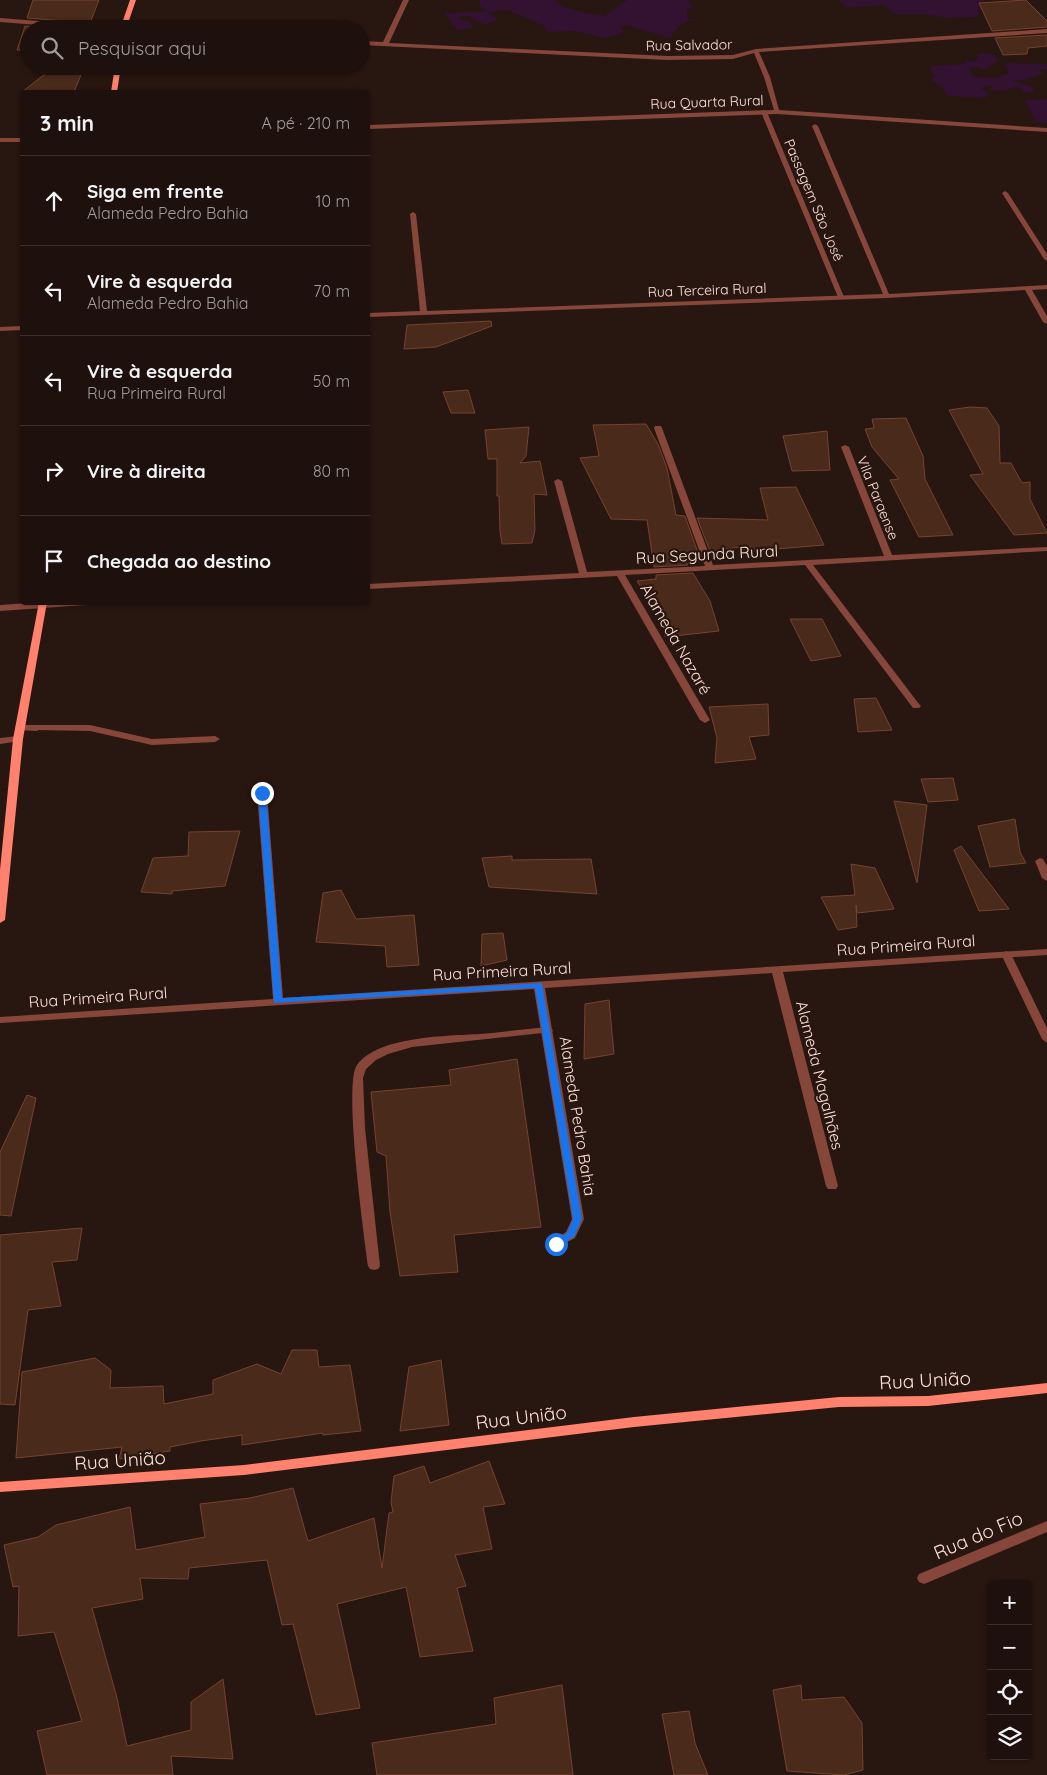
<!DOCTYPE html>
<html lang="pt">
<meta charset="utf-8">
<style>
body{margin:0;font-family:Quicksand,sans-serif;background:#2b1e1a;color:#f1f3f6}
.controls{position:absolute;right:15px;bottom:15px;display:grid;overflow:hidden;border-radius:5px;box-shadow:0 1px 4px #0004}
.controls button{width:45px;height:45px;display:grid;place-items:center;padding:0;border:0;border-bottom:1px solid #3c302d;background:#1e100c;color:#f1f3f6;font:25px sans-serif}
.stop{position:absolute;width:15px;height:15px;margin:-11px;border:4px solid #1a73e8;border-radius:50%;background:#fff}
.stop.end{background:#1a73e8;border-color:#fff;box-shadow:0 1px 5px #0008}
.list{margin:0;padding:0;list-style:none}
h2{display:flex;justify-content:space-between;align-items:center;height:65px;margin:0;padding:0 20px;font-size:21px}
h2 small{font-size:16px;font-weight:400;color:#a19d9d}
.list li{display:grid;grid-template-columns:32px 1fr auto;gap:15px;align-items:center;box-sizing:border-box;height:90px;padding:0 20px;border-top:1px solid #3c302d}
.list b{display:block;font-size:19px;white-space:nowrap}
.list p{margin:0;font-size:16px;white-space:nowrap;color:#a19d9d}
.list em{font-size:16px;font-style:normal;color:#a19d9d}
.icon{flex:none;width:28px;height:28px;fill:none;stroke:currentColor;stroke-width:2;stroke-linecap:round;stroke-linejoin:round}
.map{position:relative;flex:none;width:1047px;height:1775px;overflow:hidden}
.search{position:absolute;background:#1e100c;box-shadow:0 1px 4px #0004;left:20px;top:20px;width:350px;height:55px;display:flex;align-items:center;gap:12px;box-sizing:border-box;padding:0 18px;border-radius:28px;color:#a19d9d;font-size:19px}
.panel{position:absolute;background:#1e100c;box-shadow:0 1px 4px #0004;left:20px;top:90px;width:350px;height:515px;border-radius:5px}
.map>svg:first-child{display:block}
.green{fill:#321230}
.building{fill:#492a1b;stroke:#76432d}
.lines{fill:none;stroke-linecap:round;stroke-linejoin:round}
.lane{fill:#87463a;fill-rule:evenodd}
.street{fill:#87463a;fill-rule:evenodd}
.secondary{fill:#ff816e;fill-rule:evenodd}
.route{fill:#1a73e8}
.labels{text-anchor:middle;stroke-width:4.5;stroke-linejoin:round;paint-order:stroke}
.far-street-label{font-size:14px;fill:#ffe0d7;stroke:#281610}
.street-label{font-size:16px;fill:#ffe0d7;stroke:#281610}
.near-street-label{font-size:19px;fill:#ffe0d7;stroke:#281610}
</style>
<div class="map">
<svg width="1047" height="1775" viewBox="0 0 1047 1775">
<rect width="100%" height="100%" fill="#281610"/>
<path class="green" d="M479,0H558L555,1C567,11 589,12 604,16L627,0H689L692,8L687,10V18L701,20L688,21L679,26L670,38L627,25L620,26L623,33L604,38L576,31L547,32L543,25C524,19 509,4 488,13L499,18L485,25L469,16L459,17L460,20L470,22L473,28L459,30L451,25L452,23L444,13L486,11L480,6Z
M839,0H985L978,11L979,17L946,18L925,14H896L883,5L846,8Z
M985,53L995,55L997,61L985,70L976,67L970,68L972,76L995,78L1009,73L1005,66L1008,63L1047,64V69H1037L1044,73L1024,80H1012L1031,86L1035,92L1024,93L1021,89L1014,87C1005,91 1000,93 990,90L993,85L981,88L988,93L987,97L982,98L948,96L941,86L930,80L935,77L931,71V66L965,64L966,60L978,61V54Z
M1047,99V123L1036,122L1025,100Z"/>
<path class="building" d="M33,0H99L90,23L27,18Z
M1026,0L1047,21V27L992,31L979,3Z
M25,26L63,29H29V50H17Z
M1047,35V46L1028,48L1027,54L1003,55L995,38Z
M55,66H73L72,69L83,70L74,92H22Z
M491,321L492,326L436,347L404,349L407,325Z
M468,390L475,413H451L443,392Z
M970,407L987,408L999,426L1000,463H1011L1022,483L1030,482V499L1047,533L1014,535L970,475L983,474L949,410Z
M906,418L923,456L925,479L953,535L919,537L890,480L899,479L872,447L865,429L874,428L872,419Z
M646,424L658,444L667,468L676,515L685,516L698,553L682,555L688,565L654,567L647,520L611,519L580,458L599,456L593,425Z
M529,427L526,456L520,463L540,461L547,495L534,494L535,530L532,543L502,544L500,531L499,496H497V459H488L485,430Z
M827,431L830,470L792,471L783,436Z
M796,487L824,545L776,549L775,547L751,549L750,546L710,551L697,518L768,520L760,488Z
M693,573L710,601L719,631L665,637L659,604L652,605L637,581L656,579V575Z
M790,619H822L841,656L811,661Z
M876,698L892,730L858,732L854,699Z
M768,704L769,735L749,737L756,759L715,763L717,738L709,707Z
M953,778L958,800L928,802L921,779Z
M894,801L927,805L917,883Z
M1015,819L1020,852L1026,863L990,867L978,826Z
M240,831L225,886L172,891V894L141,892L153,858L188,856L189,832Z
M961,846L1009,909L979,911L954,850Z
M512,856V860L591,859L597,894L489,887L482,858Z
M851,864L875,868L894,909L857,913L856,905L857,927L838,930L821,897L855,895Z
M341,890L356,919L414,915L419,965L387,967L385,946L316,942L323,893Z
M503,933L507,960L481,966L482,934Z
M609,1000L614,1054L584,1059L585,1004Z
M517,1059L541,1227L454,1235L458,1272L400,1276L390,1212L386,1156L377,1152L371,1092L451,1085L449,1070Z
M27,1095L36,1098L11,1216L0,1215V1152Z
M82,1228L77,1260L52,1262L61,1306L28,1310L15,1405L0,1404V1235Z
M292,1350H317L319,1367L350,1365L361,1431L323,1435V1433L242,1445V1435L201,1441L170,1447V1451L119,1459L122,1447L16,1458L22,1372L95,1358L111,1370L110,1388L163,1386L164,1404L213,1394V1380L257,1364L281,1374Z
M441,1360L449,1425L400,1431L409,1367Z
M489,1461L505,1504L483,1507L492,1549L455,1555L466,1586L457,1588L473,1651L420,1657L406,1587L337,1604L360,1708L316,1715L293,1624L282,1625L267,1560L189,1568L188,1579L140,1578L143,1599L92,1608L117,1698L127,1746L191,1730V1702L223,1679L233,1759L171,1756L173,1775H47L37,1731L82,1721L54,1632L18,1636L19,1586L13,1587L4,1545L38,1537L56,1525L130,1507L136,1550L205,1537L200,1504L250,1498L293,1488L308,1541L374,1518L382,1568L389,1513L393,1512L391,1502L394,1476L424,1466L430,1483Z
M562,1685L573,1775H377L372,1743L496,1724L494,1698Z
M801,1685L802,1700L844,1697L862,1723L863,1770L844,1775L787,1771L773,1690Z
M689,1711L695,1743L708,1775H674L662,1714Z"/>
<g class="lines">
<path class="lane" d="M764,110L767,112L844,297L843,298L838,297L761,112Z
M37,725H90L152,739L215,736L220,739L215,742L152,745L90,731L34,730L32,728L34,726Z
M1006,951L1011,954L1047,1028V1043L1042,1039L1001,954Z
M548,1027L553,1030L552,1032L412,1047L388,1054L376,1060L366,1069L363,1078L365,1128L380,1266L378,1269L374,1270L370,1269L368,1266C364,1235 343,1084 357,1065C378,1036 447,1036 480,1034C502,1032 525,1029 548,1027Z"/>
<path class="street" d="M403,0H409L389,43L668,56L733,55L756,49L1047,29V33L759,52L770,77L779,110L1047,128V132L777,114L368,129V125L774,110L764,77L754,53L733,59L668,60L361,45V41L383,42Z
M0,18L114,27L117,29H90L0,22Z
M815,124L818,126L889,294L1047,285V289L1032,290L1047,316V324L1043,322L1025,290L887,298L368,317V313L420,311L410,214L413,212L416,214L427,311L883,294L812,126Z
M0,138H22V142H0Z
M1005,191L1008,193L1047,254V261L1044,259L1002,193Z
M22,326V330L0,331V327Z
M655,426H661L662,428L713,565L884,556L841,447L845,445L849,447L892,555L1047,547V551L813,565L919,704L921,706L919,708H913L805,565L625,575L710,720L705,723L700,720L617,576L368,589V584L579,573L554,481L558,479L562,481L587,572L705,566L654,428Z
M42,602H90L86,605L0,611V605Z
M20,725H37L42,728L37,731L17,730L15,728L17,726Z
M18,736L23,739L21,741L0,744V738Z
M262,790L267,793L283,998L1047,949V955L783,972L838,1186L836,1189H828L826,1186L772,973L545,988L584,1219L575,1238L556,1248L552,1247L550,1244L552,1241L566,1232L572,1219L534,989L0,1023V1017L273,999L257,793Z
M1040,858L1043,859L1047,866V881L1042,878L1035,861Z
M1047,1521V1532L929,1582L924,1584L919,1582L917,1578L919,1574Z"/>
<path class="secondary" d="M130,0H136L126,29H120Z
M115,66H121L117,92H111Z
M39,602H47L23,739L5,920L0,923V870L13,739Z
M1047,1383V1393L928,1406L839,1407L634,1427L244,1475L0,1492V1482L244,1465L634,1417L839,1397L928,1396Z"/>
</g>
<path class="route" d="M262,791L266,793L282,998L542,983L582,1219L574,1237L556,1247L551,1244L567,1233L573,1219L535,988L274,1003L258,793Z"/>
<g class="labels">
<g class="far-street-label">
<text transform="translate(689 45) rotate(-1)" y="5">Rua Salvador</text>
<text transform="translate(707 102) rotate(-2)" y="5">Rua Quarta Rural</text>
<text transform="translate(814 200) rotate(67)" y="5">Passagem São José</text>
<text transform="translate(707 290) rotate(-2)" y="5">Rua Terceira Rural</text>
<text transform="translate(878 498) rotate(68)" y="5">Vila Paraense</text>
</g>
<g class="street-label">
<text transform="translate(707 554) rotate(-3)" y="6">Rua Segunda Rural</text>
<text transform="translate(676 639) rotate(60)" y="6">Alameda Nazaré</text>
<text transform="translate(906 945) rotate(-4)" y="6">Rua Primeira Rural</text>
<text transform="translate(502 971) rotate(-3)" y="6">Rua Primeira Rural</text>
<text transform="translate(98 997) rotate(-4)" y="6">Rua Primeira Rural</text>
<text transform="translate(820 1075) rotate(76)" y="6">Alameda Magalhães</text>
<text transform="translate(578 1116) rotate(81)" y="6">Alameda Pedro Bahia</text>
</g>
<g class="near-street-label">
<text transform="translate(925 1380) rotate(-3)" y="7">Rua União</text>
<text transform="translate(521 1417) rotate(-7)" y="7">Rua União</text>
<text transform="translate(120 1460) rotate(-4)" y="7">Rua União</text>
<text transform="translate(978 1535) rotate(-23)" y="7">Rua do Fio</text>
</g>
</g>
</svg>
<div class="controls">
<button>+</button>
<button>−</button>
<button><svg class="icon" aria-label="locate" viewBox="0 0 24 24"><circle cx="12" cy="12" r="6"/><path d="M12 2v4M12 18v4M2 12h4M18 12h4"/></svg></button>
<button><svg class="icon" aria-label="layers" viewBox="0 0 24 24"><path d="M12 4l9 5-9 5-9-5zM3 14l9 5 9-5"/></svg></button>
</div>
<div class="stop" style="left:556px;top:1244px"></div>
<div class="stop end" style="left:262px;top:793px"></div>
<div class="search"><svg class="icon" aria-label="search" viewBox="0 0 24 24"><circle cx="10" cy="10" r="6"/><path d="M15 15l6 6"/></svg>Pesquisar aqui</div>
<section class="panel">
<h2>3 min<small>A pé · 210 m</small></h2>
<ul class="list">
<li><svg class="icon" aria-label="ahead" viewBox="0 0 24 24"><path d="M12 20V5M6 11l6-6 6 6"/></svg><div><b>Siga em frente</b><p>Alameda Pedro Bahia</p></div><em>10 m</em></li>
<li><svg class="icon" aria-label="left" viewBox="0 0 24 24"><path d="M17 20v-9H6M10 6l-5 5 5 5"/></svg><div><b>Vire à esquerda</b><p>Alameda Pedro Bahia</p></div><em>70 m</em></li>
<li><svg class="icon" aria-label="left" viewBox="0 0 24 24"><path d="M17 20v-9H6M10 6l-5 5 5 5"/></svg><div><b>Vire à esquerda</b><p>Rua Primeira Rural</p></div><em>50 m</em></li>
<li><svg class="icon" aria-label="right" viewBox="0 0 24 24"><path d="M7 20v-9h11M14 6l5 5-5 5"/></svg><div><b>Vire à direita</b></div><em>80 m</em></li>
<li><svg class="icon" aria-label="arrive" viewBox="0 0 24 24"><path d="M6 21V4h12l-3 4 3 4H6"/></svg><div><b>Chegada ao destino</b></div></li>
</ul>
</section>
</div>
